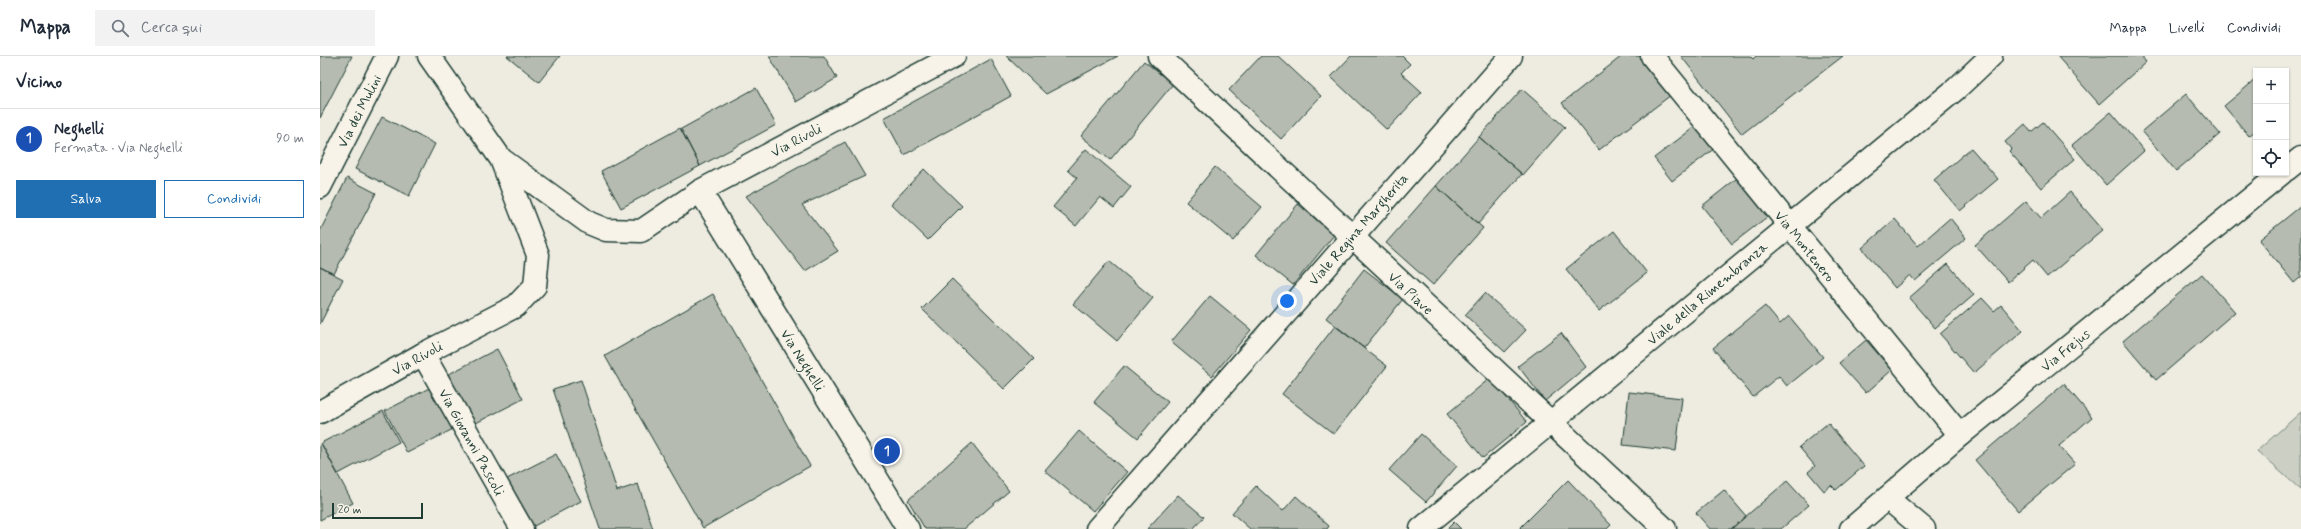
<!DOCTYPE html>
<html lang="it">
<meta charset="utf-8">
<style>
body{margin:0;font-family:Mynerve,sans-serif;background:#f2f2f3;color:#1f2937}
.controls{position:absolute;right:12px;top:12px;display:grid;overflow:hidden;border-radius:0px;box-shadow:0 1px 3px #0004}
.controls button{width:36px;height:36px;display:grid;place-items:center;padding:0;border:0;border-bottom:1px solid #e0e1e3;background:#fff;color:#1f2937;font:20px sans-serif}
.scale{position:absolute;left:12px;bottom:10px;width:91px;box-sizing:border-box;padding-left:4px;border:2px solid #1f3d34;border-top:0;font-size:11px;line-height:14px;white-space:nowrap;color:#1f3d34;-webkit-text-stroke:3px #f7f3e8;paint-order:stroke}
.you{position:absolute;left:967px;top:245px;width:14px;height:14px;margin:-10px;border:3px solid #fff;border-radius:50%;background:#1a73e8;box-shadow:0 0 0 6px #1a73e833}
.badge{display:grid;place-items:center;width:26px;height:26px;border-radius:50%;background:#1f6fb2;color:#fff;font-size:13px;font-weight:700}
.pin{position:absolute;translate:-50% -50%;border:2px solid #fff;box-shadow:0 1px 4px #0006}
.list{margin:0;padding:0;list-style:none}
h2{display:flex;justify-content:space-between;align-items:center;height:52px;margin:0;padding:0 16px;font-size:17px}
h2 small{font-size:13px;font-weight:400;color:#747a83}
.list li{display:grid;grid-template-columns:26px 1fr auto;gap:12px;align-items:center;box-sizing:border-box;height:60px;padding:0 16px;border-top:1px solid #e0e1e3}
.list b{display:block;font-size:15px;white-space:nowrap}
.list p{margin:0;font-size:13px;white-space:nowrap;color:#747a83}
.list em{font-size:13px;font-style:normal;color:#747a83}
.actions{display:flex;gap:8px;padding:12px 16px}
.actions a{flex:1;padding:9px 0;border:1px solid #1f6fb2;border-radius:0px;text-align:center;font-size:14px;color:#1f6fb2}
.actions .main{background:#1f6fb2;color:#fff}
.icon{flex:none;width:22px;height:22px;fill:none;stroke:currentColor;stroke-width:2;stroke-linecap:round;stroke-linejoin:round}
.map{position:relative;flex:none;width:1981px;height:473px;overflow:hidden}
header{display:flex;align-items:center;gap:24px;box-sizing:border-box;height:56px;padding:0 20px;background:#fff;border-bottom:1px solid #e0e1e3}
header strong{font-size:19px}
nav{display:flex;gap:22px;margin-inline-start:auto;font-size:14px}
.search{width:280px;height:36px;background:#f2f2f3;display:flex;align-items:center;gap:10px;box-sizing:border-box;padding:0 14px;border-radius:0px;color:#747a83;font-size:15px}
main{display:flex}
aside{flex:1;background:#fff}
.map>svg:first-child{display:block}
.green{fill:#cccfc4;stroke:#76867c}
.building{fill:#b5bbb0;stroke:#1f3d34}
.lines{fill:none;stroke-linecap:round;stroke-linejoin:round}
.minor-casing{stroke:#1f3d34;stroke-width:25}
.tertiary-casing{stroke:#1f3d34;stroke-width:25}
.minor{stroke:#f7f3e8;stroke-width:22}
.tertiary{stroke:#f7f3e8;stroke-width:22}
.labels{text-anchor:middle;stroke-width:3;stroke-linejoin:round;paint-order:stroke}
.street-label{font-size:14px;fill:#1f3d34;stroke:#f7f3e8}
</style>
<header>
<strong>Mappa</strong>
<div class="search"><svg class="icon" aria-label="search" viewBox="0 0 24 24"><circle cx="10" cy="10" r="6"/><path d="M15 15l6 6"/></svg>Cerca qui</div>
<nav><a>Mappa</a><a>Livelli</a><a>Condividi</a></nav>
</header>
<main>
<aside>
<h2>Vicino<small></small></h2>
<ul class="list">
<li><span class="badge" style="background:#1a4fb4">1</span><div><b>Neghelli</b><p>Fermata · Via Neghelli</p></div><em>90 m</em></li>
</ul>
<div class="actions"><a class="main">Salva</a><a>Condividi</a></div>
</aside>
<div class="map">
<svg width="1981" height="473" viewBox="0 0 1981 473">
<rect width="100%" height="100%" fill="#eeece1"/>
<filter id="ink" filterUnits="userSpaceOnUse"><feTurbulence type="fractalNoise" baseFrequency=".025" numOctaves="2"/><feDisplacementMap in="SourceGraphic" scale="8" xChannelSelector="R" yChannelSelector="G"/><feConvolveMatrix kernelMatrix="1 2 1 2 8 2 1 2 1" color-interpolation-filters="sRGB"/></filter>
<g filter="url(#ink)">
<path class="green" d="M1981,356V434L1937,395Z"/>
<path class="building" d="M0,0H32L0,62Z
M187,0H240L219,26Z
M449,0H504L517,22L476,46Z
M686,0H798L726,38Z
M941,0H958L1001,40L961,83L909,34Z
M1031,0H1082L1090,8L1081,17L1102,36L1067,74L1011,21Z
M1302,0H1321L1351,39L1279,94L1242,47Z
M1361,0H1430L1433,3L1436,0H1523L1422,78Z
M1737,0H1821L1826,6L1779,48Z
M671,3L691,40L584,99L564,62Z
M824,5L853,28L790,104L761,80Z
M1936,23V74L1929,80L1904,50Z
M436,32L456,69L380,110L361,73Z
M1202,33L1245,71L1203,119L1159,81Z
M1866,38L1900,78L1856,115L1822,75Z
M1791,56L1824,95L1786,129L1752,89Z
M62,61L115,88L89,140L35,113Z
M1723,66L1755,103L1721,132L1689,95L1691,93L1685,86L1705,68L1711,76Z
M1377,69L1395,92L1352,125L1334,102Z
M360,72L380,110L301,152L281,115Z
M1159,81L1202,118L1158,168L1116,130Z
M525,86L545,120L482,149L518,195L485,215L426,140Z
M1651,92L1678,123L1640,155L1614,124Z
M766,93L811,131L794,152L780,141L756,170L733,151L757,122L748,114Z
M895,111L942,151L913,185L866,146Z
M604,113L642,150L608,184L571,148Z
M1421,119L1451,158L1412,188L1382,150Z
M27,122L56,137L14,218L0,211V175Z
M1116,130L1163,172L1113,229L1066,187Z
M1750,136L1783,174L1727,221L1713,204L1688,226L1655,189L1706,145L1721,162Z
M978,148L1014,179L973,229L936,199Z
M1981,150V221L1974,227L1939,184Z
M1630,162L1646,182L1595,225L1590,219L1575,232L1542,192L1575,163L1598,190Z
M1294,175L1327,217L1279,255L1246,213Z
M789,205L833,242L797,285L753,248Z
M1628,208L1654,239L1615,272L1589,242Z
M0,211L23,223L0,268Z
M1044,213L1083,243L1044,292L1006,262Z
M1882,218L1915,256L1836,324L1803,285Z
M632,223L714,303L684,333L602,253Z
M1165,237L1206,274L1185,296L1145,259Z
M393,238L490,410L383,472L285,300Z
M890,240L931,274L892,320L851,286Z
M1662,242L1674,255L1681,249L1703,275L1654,317L1620,278Z
M1445,250L1460,268L1469,260L1503,301L1467,330L1459,320L1433,341L1393,292Z
M1015,270L1067,310L1014,378L962,338Z
M1241,277L1266,311L1225,345L1198,310Z
M1546,284L1572,314L1546,337L1519,307Z
M177,293L203,343L150,370L125,320Z
M804,310L848,346L818,382L774,346Z
M1170,322L1207,366L1163,402L1127,358Z
M261,324L297,435L318,428L333,473H280L233,333Z
M1744,328L1772,361L1739,390L1755,408L1698,455L1655,404Z
M113,330L135,372L87,397L65,355Z
M1309,336L1362,342L1356,395L1303,389Z
M63,355L79,386L18,418L1,387Z
M1508,367L1544,410L1516,434L1511,429L1504,435L1488,416L1495,410L1479,391Z
M759,375L807,416L773,455L725,415Z
M1101,378L1137,410L1106,446L1069,414Z
M1,387L33,447L0,464V388Z
M652,387L689,435L644,473H605L588,444Z
M236,398L261,445L212,471L187,423Z
M1248,424L1291,469L1287,473H1199Z
M1467,425L1489,449L1461,473H1411Z
M936,430L963,455L976,440L1009,470L1007,473H930L912,457Z
M1404,434L1426,460L1411,473H1390L1376,457Z
M858,439L884,461L873,473H827Z
M1134,466L1141,473H1127Z"/>
<g class="lines">
<defs>
<path id="minor" d="M839,0L1345,473
M1332,0L1640,379
M380,135L634,0
M103,298L202,473
M1567,442L1604,473
M777,473L1191,0
M1101,473L1636,33L1671,0"/>
<path id="tertiary" d="M181,103L269,167L286,174L321,175L380,135L588,473
M1966,114L1981,102
M0,131L67,0
M0,356L103,298L196,250L215,230L218,199L181,103L109,0
M1531,473L1640,379L1962,117"/>
</defs>
<use href="#minor" class="minor-casing"/>
<use href="#tertiary" class="tertiary-casing"/>
<use href="#minor" class="minor"/>
<use href="#tertiary" class="tertiary"/>
</g>
</g>
<g class="labels">
<g class="street-label">
<text transform="translate(39 55) rotate(-63)" y="5">Via dei Mulini</text>
<text transform="translate(476 84) rotate(-28)" y="5">Via Rivoli</text>
<text transform="translate(1038 173) rotate(-49)" y="5">Viale Regina Margherita</text>
<text transform="translate(1485 190) rotate(51)" y="5">Via Montenero</text>
<text transform="translate(1091 237) rotate(43)" y="5">Via Piave</text>
<text transform="translate(1387 237) rotate(-40)" y="5">Viale della Rimembranza</text>
<text transform="translate(1745 294) rotate(-39)" y="5">Via Frejus</text>
<text transform="translate(97 302) rotate(-29)" y="5">Via Rivoli</text>
<text transform="translate(483 304) rotate(58)" y="5">Via Neghelli</text>
<text transform="translate(152 386) rotate(61)" y="5">Via Giovanni Pascoli</text>
</g>
</g>
</svg>
<div class="controls">
<button>+</button>
<button>−</button>
<button><svg class="icon" aria-label="locate" viewBox="0 0 24 24"><circle cx="12" cy="12" r="6"/><path d="M12 2v4M12 18v4M2 12h4M18 12h4"/></svg></button>
</div>
<div class="scale">20 m</div>
<div class="you"></div>
<div class="pin badge" style="left:567px;top:395px;background:#1a4fb4">1</div>
</div>
</main>
